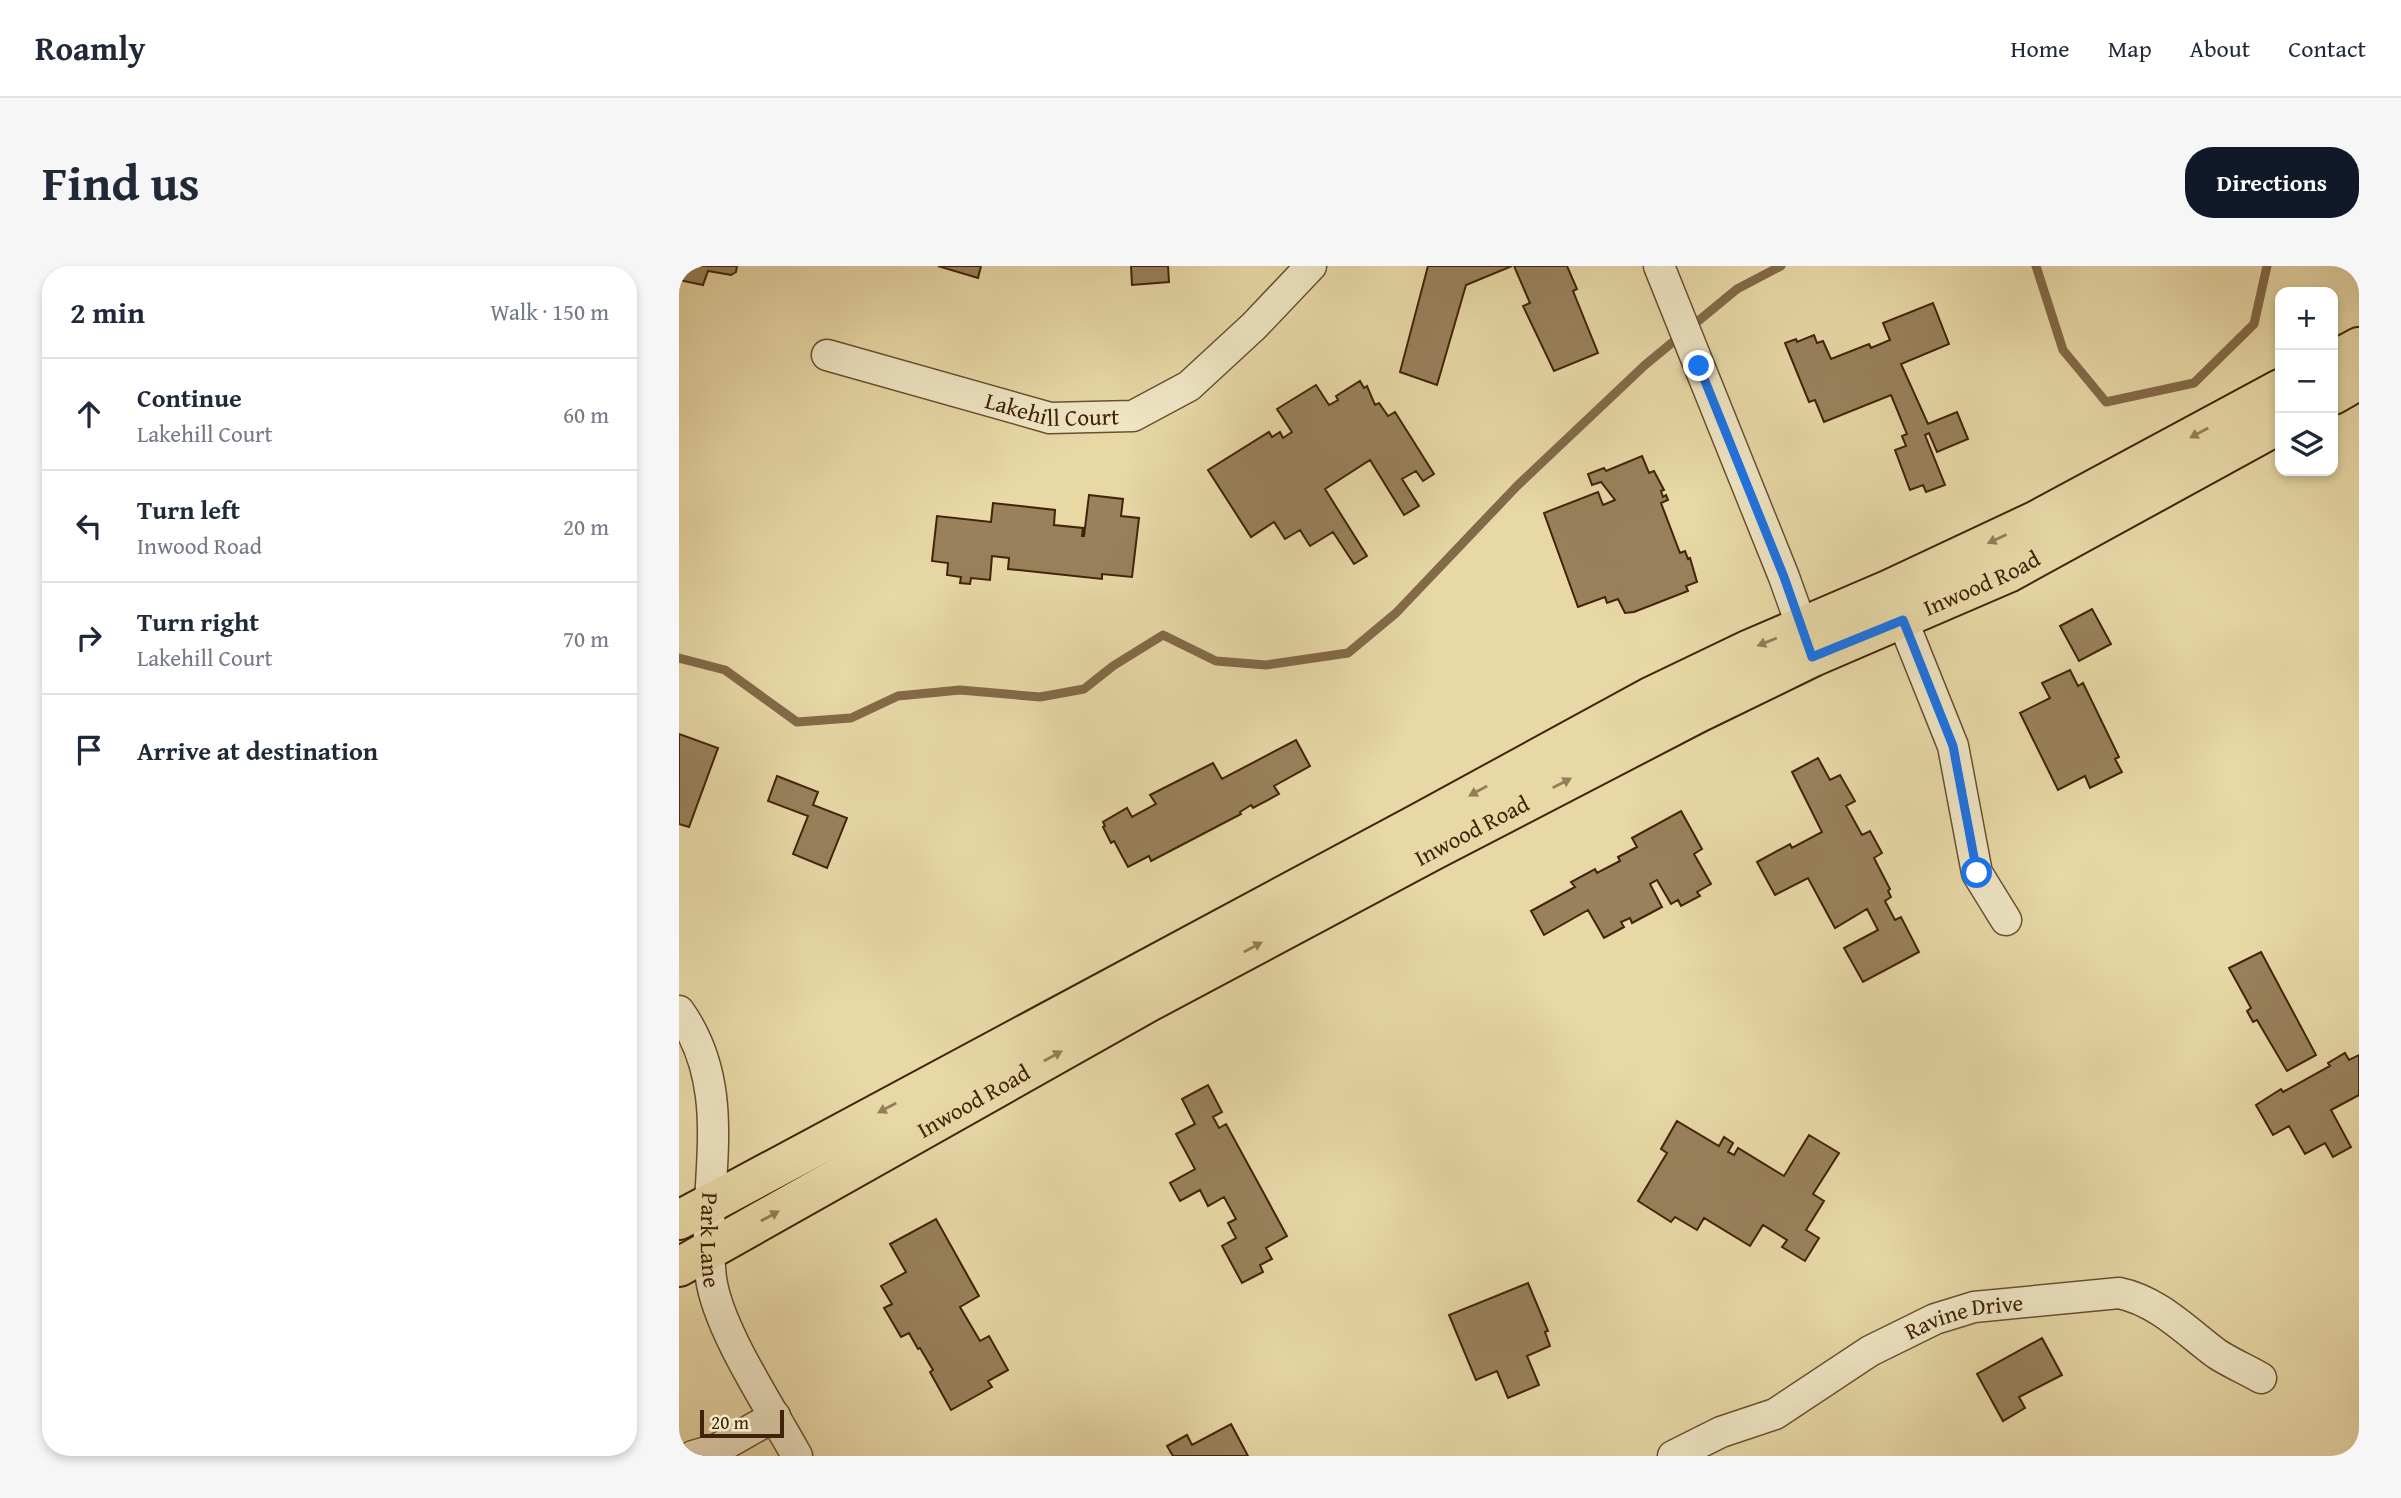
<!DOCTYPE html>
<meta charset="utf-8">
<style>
body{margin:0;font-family:"Gentium Book Plus",serif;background:#f6f6f7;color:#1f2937}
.controls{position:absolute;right:21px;top:21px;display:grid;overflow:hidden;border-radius:14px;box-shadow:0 4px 10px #0003}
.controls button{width:63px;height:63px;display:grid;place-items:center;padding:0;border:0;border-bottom:2px solid #e0e1e3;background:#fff;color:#1f2937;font:35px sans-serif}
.scale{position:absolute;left:21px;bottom:18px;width:84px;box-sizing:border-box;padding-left:7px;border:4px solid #42220a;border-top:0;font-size:19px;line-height:24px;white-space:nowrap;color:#42220a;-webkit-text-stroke:5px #efe6c5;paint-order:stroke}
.stop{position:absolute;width:21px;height:21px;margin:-16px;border:5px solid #1a73e8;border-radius:50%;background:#fff}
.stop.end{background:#1a73e8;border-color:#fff;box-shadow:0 2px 7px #0008}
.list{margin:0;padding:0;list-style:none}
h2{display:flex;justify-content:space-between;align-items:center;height:91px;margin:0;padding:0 28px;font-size:30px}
h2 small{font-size:23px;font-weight:400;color:#747a83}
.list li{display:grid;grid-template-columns:46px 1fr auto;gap:21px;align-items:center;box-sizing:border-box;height:112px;padding:0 28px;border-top:2px solid #e0e1e3}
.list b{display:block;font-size:26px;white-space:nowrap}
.list p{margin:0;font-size:23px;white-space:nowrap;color:#747a83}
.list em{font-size:23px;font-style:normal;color:#747a83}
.icon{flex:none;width:38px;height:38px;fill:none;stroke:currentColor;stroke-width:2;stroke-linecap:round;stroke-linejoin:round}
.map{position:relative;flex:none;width:1680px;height:1190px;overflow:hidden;border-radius:28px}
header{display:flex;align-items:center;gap:42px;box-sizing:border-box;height:98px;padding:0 35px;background:#fff;border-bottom:2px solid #e0e1e3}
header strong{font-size:33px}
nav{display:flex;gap:38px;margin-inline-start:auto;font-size:24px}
.intro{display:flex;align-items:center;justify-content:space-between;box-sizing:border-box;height:168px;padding:0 42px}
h1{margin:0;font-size:49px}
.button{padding:18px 32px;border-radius:28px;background:#111827;color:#fff;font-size:24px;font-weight:700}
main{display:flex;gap:42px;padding:0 42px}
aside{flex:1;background:#fff;border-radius:28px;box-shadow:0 4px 10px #0003}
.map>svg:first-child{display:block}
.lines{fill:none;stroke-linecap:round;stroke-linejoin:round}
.stream{stroke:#836a48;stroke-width:9}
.building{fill:#98815b;stroke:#42220a;stroke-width:2}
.minor-casing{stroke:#6b5031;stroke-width:33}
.major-casing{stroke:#42220a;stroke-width:42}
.minor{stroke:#efe6c5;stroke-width:30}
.major{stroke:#e7d8a6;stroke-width:38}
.oneway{fill:#947d58}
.route{stroke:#1a73e8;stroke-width:9}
.labels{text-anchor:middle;stroke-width:7;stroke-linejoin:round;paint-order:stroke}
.street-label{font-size:23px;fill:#42220a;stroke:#efe6c5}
</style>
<header>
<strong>Roamly</strong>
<nav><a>Home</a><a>Map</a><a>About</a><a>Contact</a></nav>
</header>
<div class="intro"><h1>Find us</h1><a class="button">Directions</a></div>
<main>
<aside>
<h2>2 min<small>Walk · 150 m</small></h2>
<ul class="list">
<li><svg class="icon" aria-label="ahead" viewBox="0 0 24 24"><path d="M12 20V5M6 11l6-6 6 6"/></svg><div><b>Continue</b><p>Lakehill Court</p></div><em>60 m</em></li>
<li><svg class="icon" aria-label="left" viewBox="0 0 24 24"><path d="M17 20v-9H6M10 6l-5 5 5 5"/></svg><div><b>Turn left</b><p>Inwood Road</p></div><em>20 m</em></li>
<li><svg class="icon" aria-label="right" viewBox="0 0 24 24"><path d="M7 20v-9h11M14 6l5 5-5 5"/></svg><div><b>Turn right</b><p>Lakehill Court</p></div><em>70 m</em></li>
<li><svg class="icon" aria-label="arrive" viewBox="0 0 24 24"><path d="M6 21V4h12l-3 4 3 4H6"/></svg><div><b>Arrive at destination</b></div></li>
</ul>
</aside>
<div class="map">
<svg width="1680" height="1190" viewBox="0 0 1680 1190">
<rect width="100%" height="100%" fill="#e7d8a6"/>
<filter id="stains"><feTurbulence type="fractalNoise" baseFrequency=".00286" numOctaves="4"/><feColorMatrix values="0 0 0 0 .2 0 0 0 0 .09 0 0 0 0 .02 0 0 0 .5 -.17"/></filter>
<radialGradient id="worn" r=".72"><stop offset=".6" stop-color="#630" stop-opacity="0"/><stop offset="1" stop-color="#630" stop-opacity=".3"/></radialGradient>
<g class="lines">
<path class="stream" d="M1357,0L1384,84L1427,136L1515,117L1575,58L1588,0
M0,392L46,404L118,456L172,452L219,430L281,424L361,431L405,423L434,400L484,369L537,395L587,399L669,387L717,347L838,220L966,99L1058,23L1102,0"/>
</g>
<path class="building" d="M0,0H58L57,6L52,9L29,5L24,19L0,14Z
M259,0H302L299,12Z
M452,0H489L490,16L453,19Z
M749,0H833L787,19L758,119L721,106Z
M835,0H888L898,23L894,25L919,87L875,105L844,40L851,37Z
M1254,37L1270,78L1222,98L1249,158L1278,146L1289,173L1258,186L1250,167L1246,169L1266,219L1247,226L1244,219L1231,224L1216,184L1227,180L1223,170L1228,168L1212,129L1145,156L1136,134L1130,136L1106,77L1117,73L1118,76L1135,69L1138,77L1144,75L1152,93L1190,78L1192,82L1211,74L1204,57Z
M681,115L685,122L688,120L696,139L700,137L709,150L716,146L755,208L744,215L737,205L723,213L740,240L725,249L691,194L646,223L688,290L675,298L654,266L631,280L621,264L606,273L595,256L572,271L529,204L590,166L593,171L601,166L604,172L613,166L598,143L637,119L650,139L659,134L657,130Z
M963,190L970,207L975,205L985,224L982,225L984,231L987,229L989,234L982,237L1001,287L1006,285L1009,293L1011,292L1018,316L1007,320L1009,325L955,346L946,347L939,333L928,337L926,331L899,341L865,247L919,226L924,239L936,234L922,216L913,219L909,208L925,202L927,205Z
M410,229L444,233L442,250L460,252L453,311L423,308V313L329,303L330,292L313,290L311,314L292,312L291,318L281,317L282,311L268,309L269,297L253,295L258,250L312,256L314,237L376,244L375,259L404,262L403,270H405Z
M1413,343L1432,378L1400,395L1381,360Z
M1391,404L1399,420L1404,417L1440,491L1436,493L1443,506L1411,522L1406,510L1379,524L1341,447L1371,432L1363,417Z
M0,468L39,482L10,561L0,558Z
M617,474L631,500L595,520L600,528L574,542L572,539L561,546L562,548L472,595L470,590L449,601L435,575L432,577L424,561L426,560L424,556L448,542L453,551L477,538L471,529L534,497L543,513Z
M1139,492L1151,514L1161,509L1176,535L1167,540L1183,569L1191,565L1203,587L1195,592L1211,623L1209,625L1212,631L1206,635L1216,654L1222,651L1240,686L1184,716L1165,682L1199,664L1188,643L1156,662L1129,612L1096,629L1078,596L1111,578L1113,582L1143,566L1113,506Z
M98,510L139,526L134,539L168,552L148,602L114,588L129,550L89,535Z
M1002,545L1023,583L1015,588L1032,618L1018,626L1021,630L1002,640L999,634L992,638L978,614L971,618L983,641L953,657L951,652L942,656L945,661L925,672L909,644L865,669L852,645L896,621L892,616L916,603L918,607L941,595L939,591L958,581L953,572Z
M1582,686L1637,789L1608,805L1578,754L1574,756L1568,745L1572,742L1550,702Z
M1666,787L1670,794L1680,789V829L1652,844L1672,881L1654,891L1646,877L1626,888L1610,860L1594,869L1577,839L1602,823L1604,826L1651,800L1649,797Z
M529,819L543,846L534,851L540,862L547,858L608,970L587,982L593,993L581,999L584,1006L563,1017L543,980L557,972L549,957L557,953L545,931L529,940L521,924L501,935L491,917L516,903L497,868L516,858L503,833Z
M998,855L1040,880L1045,871L1054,877L1049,886L1055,889L1059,882L1105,910L1130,869L1160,887L1134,928L1145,935L1127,964L1140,972L1126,995L1103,981L1108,974L1084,959L1071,980L1025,952L1018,964L996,951L992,956L959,935L988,887L982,883Z
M257,953L300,1030L281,1041L301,1075L310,1070L329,1104L309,1115L313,1121L272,1144L251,1106L254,1104L241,1082L239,1083L230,1067L222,1071L205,1042L213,1038L202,1020L227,1006L211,978Z
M849,1017L869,1065L866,1066L871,1080L848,1090L860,1119L829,1132L818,1105L797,1114L770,1049Z
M1363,1072L1383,1109L1340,1131L1346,1142L1324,1155L1298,1108Z
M552,1158L569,1190H494L488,1180L508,1169L513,1179Z"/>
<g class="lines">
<defs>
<g id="minor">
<path d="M980,0L1105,311L1130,381"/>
<path id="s1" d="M148,89L371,152L454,150L510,120L575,60L632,0"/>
<path d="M1215,333L1274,480L1298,607L1327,654"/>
<path id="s2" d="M0,745C59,828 21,920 32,1012C39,1064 92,1142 118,1190"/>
<path d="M14,1190L38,1183L96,1150"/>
<path id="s3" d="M994,1190L1042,1166L1096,1148L1191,1085L1256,1053L1295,1041L1440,1027C1479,1035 1507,1065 1538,1088C1552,1097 1568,1104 1582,1112"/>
</g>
<g id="major">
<path d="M1654,95L1680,81"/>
<path d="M1654,129L1680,114"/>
<path d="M0,954L740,557L971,431L1071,383L1211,323L1358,254L1601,123"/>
<path id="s4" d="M0,1001L470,736L755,584L1019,447L1134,391L1329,307L1601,158"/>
</g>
</defs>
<use href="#minor" class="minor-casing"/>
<use href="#major" class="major-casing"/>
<use href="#minor" class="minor"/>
<use href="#major" class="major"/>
</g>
<defs><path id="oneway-solid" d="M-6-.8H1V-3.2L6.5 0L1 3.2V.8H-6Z" transform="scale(1.75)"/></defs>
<g class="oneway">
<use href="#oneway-solid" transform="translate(1520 167) rotate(152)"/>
<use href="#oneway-solid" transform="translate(1318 273) rotate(155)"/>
<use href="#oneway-solid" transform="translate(1088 376) rotate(158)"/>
<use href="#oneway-solid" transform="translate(883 517) rotate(-27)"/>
<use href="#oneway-solid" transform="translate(799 525) rotate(151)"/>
<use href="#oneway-solid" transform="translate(574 681) rotate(-28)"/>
<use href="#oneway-solid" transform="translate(374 790) rotate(-29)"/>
<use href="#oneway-solid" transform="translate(208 842) rotate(152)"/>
<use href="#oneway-solid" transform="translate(91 950) rotate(-29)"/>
</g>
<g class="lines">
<path class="route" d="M1020,100L1105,311L1133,391L1224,354L1274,480L1298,607"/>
</g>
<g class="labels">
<g class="street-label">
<text dy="8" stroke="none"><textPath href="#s1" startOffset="233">Lakehill Court</textPath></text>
<text dy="8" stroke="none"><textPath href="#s4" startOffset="1472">Inwood Road</textPath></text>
<text dy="8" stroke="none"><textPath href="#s4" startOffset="905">Inwood Road</textPath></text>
<text dy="8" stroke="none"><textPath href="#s4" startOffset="338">Inwood Road</textPath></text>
<text dy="8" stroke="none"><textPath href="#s2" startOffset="236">Park Lane</textPath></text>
<text dy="8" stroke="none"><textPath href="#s3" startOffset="326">Ravine Drive</textPath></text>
</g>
</g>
<rect width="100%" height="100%" filter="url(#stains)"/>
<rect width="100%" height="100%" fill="url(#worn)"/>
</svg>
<div class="controls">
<button>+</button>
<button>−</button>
<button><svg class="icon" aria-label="layers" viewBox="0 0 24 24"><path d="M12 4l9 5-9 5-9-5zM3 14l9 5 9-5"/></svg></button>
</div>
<div class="scale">20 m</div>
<div class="stop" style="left:1298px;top:607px"></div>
<div class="stop end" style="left:1020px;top:100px"></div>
</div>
</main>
